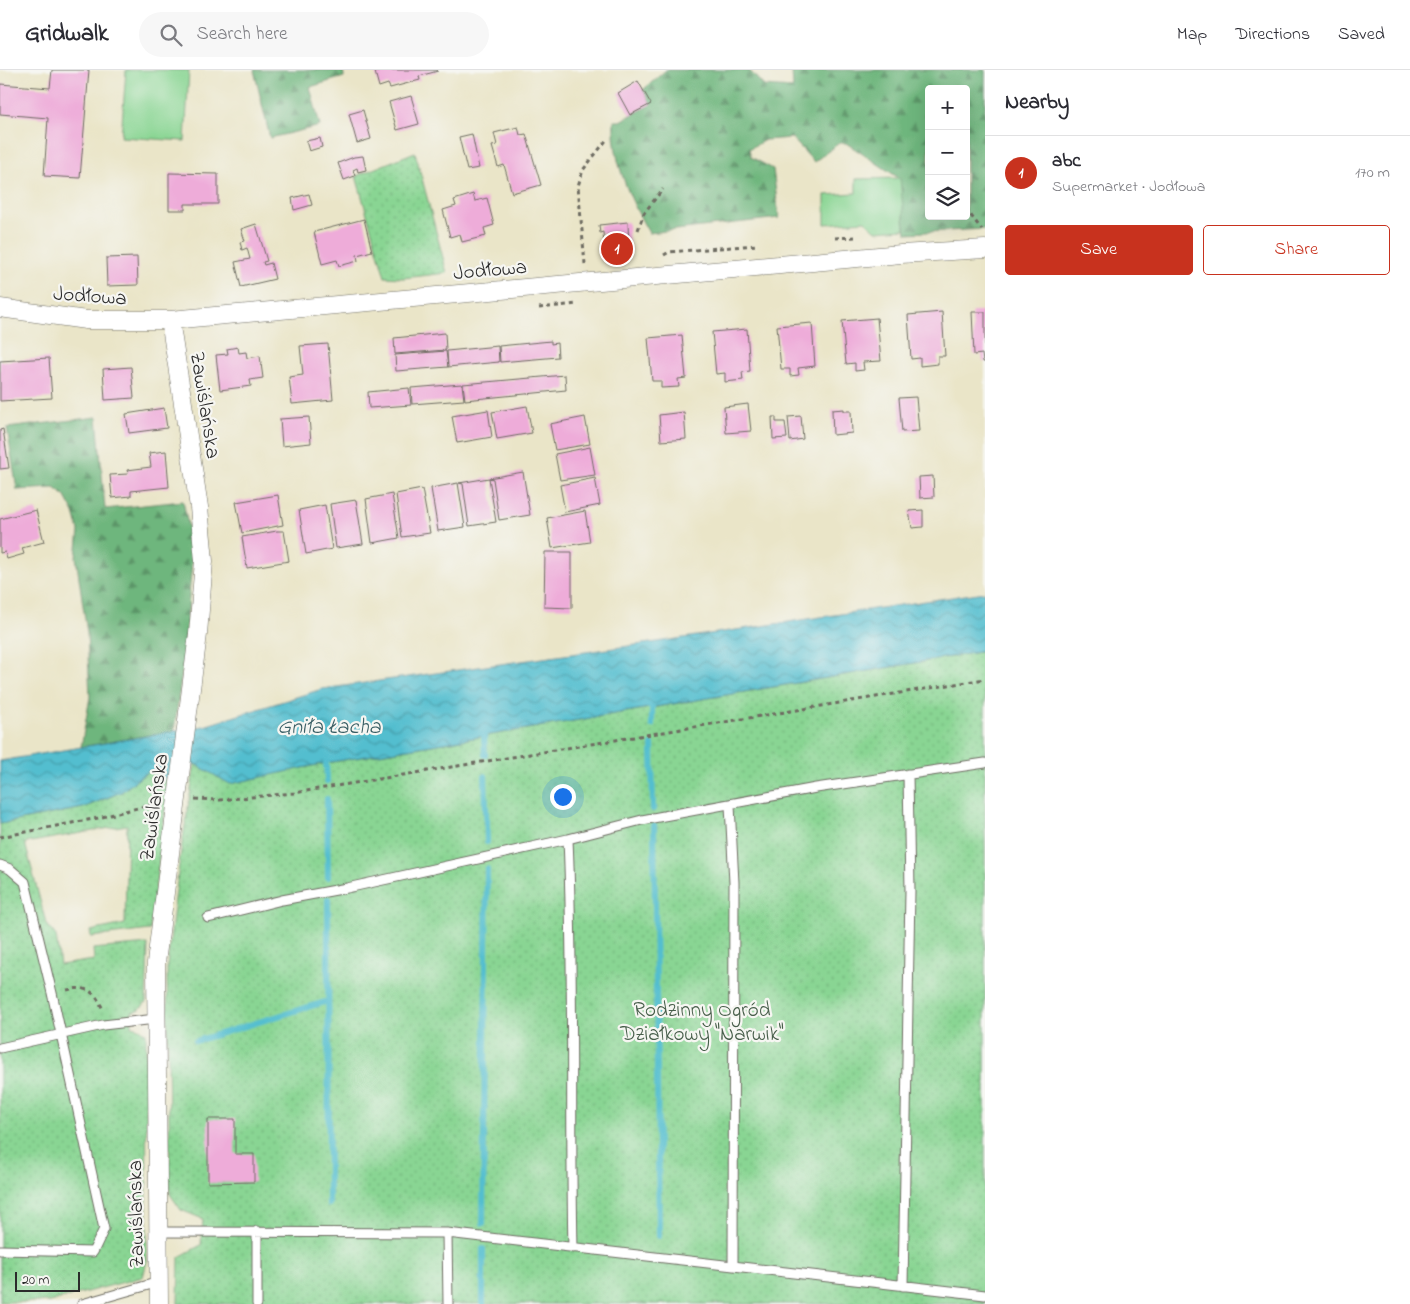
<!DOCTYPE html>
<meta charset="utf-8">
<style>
body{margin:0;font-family:"Indie Flower",sans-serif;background:#f7f7f7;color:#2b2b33}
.controls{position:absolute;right:15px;top:15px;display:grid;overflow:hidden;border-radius:5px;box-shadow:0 5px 20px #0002}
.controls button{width:45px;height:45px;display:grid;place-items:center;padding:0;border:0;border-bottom:1px solid #e1e1e2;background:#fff;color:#2b2b33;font:25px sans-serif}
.scale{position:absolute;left:15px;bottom:12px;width:65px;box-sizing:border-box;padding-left:5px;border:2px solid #2b2b2b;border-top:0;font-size:14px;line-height:18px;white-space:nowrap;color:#2b2b2b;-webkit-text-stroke:4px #f6f6f2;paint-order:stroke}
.you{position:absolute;left:562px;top:726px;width:18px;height:18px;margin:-12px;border:4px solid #fff;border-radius:50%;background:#1a73e8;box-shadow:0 0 0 8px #1a73e833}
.badge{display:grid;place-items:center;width:32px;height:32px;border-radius:50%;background:#c8321e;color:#fff;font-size:16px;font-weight:700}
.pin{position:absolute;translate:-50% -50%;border:2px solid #fff;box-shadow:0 1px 5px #0006}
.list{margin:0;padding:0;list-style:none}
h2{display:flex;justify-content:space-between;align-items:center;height:65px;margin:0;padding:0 20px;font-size:21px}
h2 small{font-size:16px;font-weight:400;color:#7c7c81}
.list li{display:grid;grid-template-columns:32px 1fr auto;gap:15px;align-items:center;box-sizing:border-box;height:75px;padding:0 20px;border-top:1px solid #e1e1e2}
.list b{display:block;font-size:19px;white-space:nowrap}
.list p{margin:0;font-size:16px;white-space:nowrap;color:#7c7c81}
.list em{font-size:16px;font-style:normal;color:#7c7c81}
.actions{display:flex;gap:10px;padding:15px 20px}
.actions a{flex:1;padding:11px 0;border:1px solid #c8321e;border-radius:5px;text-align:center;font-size:18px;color:#c8321e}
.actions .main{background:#c8321e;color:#fff}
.icon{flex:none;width:28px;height:28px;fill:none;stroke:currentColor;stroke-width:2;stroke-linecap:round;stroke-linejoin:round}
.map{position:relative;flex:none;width:985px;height:1234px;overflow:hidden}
header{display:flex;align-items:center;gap:30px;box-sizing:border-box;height:70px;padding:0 25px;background:#fff;border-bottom:1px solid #e1e1e2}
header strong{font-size:24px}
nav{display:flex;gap:28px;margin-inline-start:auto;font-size:18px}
.search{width:350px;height:45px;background:#f7f7f7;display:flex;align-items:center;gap:12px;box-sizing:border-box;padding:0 18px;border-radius:28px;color:#7c7c81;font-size:19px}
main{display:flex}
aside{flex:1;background:#fff}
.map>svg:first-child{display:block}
.grass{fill:url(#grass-dots);stroke:#5a805f}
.forest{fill:url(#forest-firs);stroke:#4c7054;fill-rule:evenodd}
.park{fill:#89d593;stroke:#5a805f}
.water{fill:url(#water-waves);stroke:#3f747d}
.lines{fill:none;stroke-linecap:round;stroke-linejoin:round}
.stream{stroke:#53becf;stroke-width:6}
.building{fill:#eeacd9}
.lane-casing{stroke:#6e6c62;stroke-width:11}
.street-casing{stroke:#6e6c62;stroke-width:19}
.path{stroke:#6e6c62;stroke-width:3;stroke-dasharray:4 4;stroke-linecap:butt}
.lane{stroke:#fff;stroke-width:9}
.street{stroke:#fff;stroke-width:18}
.labels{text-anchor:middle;stroke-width:4.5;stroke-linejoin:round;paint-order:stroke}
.street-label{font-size:21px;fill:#2b2b2b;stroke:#f6f6f2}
.park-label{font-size:21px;fill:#475e4a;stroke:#f6f6f2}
.water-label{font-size:22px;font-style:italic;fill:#395e64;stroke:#f6f6f2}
</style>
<header>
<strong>Gridwalk</strong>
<div class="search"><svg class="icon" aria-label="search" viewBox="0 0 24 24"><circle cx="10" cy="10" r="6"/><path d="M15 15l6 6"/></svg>Search here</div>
<nav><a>Map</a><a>Directions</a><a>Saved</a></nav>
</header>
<main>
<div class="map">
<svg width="985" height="1234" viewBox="0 0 985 1234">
<defs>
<pattern id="grass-dots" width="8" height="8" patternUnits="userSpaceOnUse" patternTransform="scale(1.25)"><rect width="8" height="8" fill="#89d593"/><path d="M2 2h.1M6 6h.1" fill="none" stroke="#76b77f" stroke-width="1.8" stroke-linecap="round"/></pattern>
<pattern id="forest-firs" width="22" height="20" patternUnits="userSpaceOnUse" patternTransform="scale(1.25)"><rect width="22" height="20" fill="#6eb67d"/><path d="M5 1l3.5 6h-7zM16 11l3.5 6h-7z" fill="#5b9467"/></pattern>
<pattern id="water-waves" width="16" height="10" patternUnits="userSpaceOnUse" patternTransform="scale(1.25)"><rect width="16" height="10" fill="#53becf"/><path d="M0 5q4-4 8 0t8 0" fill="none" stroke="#459ba8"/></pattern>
</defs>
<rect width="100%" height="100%" fill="#f6f6f2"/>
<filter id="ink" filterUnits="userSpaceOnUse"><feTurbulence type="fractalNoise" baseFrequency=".02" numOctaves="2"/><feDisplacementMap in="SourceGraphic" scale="10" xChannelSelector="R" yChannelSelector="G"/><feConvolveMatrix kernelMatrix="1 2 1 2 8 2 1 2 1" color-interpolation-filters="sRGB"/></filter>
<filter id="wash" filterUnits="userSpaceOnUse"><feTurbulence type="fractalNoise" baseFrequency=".0096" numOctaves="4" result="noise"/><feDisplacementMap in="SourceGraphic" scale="20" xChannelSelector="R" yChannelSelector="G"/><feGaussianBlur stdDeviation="1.12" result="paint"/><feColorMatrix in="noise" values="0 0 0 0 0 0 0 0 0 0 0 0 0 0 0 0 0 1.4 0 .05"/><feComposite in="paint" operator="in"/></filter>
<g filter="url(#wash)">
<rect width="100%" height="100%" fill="#eae5c8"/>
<path class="grass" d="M415,82L447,203L403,208L385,207L356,106Z
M985,581V1234H178L179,1187L201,1175L203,1149L181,1140L170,1124L167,896L180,787L195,694L230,713L326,693Z
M150,700L169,712L150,860L91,867L90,861L125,854L127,755L25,773L46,853L56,866L60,895L94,890L93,879L148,874L146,932L140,939L132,942V956L140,958L146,963L147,1191L143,1207L49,1232H0V754L83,738L121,722Z"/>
<path class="forest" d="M254,0H343L344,7L310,17L320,56L270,68Z
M666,0H749L764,16L793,18L792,0H985V159L906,163L899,108L846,73H839L814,92L792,68L765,70L749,79L751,87L773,99L779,148L649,163C630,130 612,90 614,51H621L651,34L643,20ZM929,19H966V146H929Z
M97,347L105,439L183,431L193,479L184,587L174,661L81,677L90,627L87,563L76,487L79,461L74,443L64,425L54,418L17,420L7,358Z"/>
<path class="park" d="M126,0H189L185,71L121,67Z
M900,108L905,159L876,161L865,151L825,154V125L856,123V109Z"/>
<path class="water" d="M985,522V581L326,693L230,714L195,694L163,709L150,700L121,722L83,738L0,754V691L204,656L322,619L657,572Z"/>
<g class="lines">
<path class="stream" d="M652,637V655
M484,666L485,685
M652,675L653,739
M326,693L327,711
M485,706L487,772
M327,729L328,807
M654,756L659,1166
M328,829L329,1134
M196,971L328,931
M483,1153L487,799
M483,1179V1234"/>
</g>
<g id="blocks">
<path class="building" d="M52,0H89L80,108L44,106L48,48L0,44V14L50,18Z
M381,0H437L438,1L419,6L420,10L390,18L388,14L379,17L375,2Z
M638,11L651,34L630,45L618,23Z
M411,26L419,54L397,60L389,32Z
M363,40L371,69L357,73L349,44Z
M518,57L520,65L526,64L541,115L512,123L504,95L498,97L492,76L497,75L494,63Z
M472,64L479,98L467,100L459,67Z
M320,68L322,77L309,81L306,71Z
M363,86L366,100L358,102L357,98L353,100L355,106L344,110L338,93L354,87Z
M169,103L218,104V134H185V140H169Z
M309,124L312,135L294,140L292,128Z
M473,124L475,131L487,128L494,155L484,158L486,166L462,172L460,164L450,167L443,140L456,136L454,130Z
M364,149L372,181L357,185L358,191L339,196L337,190L322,194L314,162Z
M628,152L629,183L605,185L603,162L600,163L599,155Z
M256,154L267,191L263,192L264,195L271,193L275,209L241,217L235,192L250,189L247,178L242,180L240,172L245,171L241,159Z
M137,187L138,215L107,216L106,188Z
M942,242L945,286H938V294L920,296V288L911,289L908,245Z
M972,242H985V292H983L982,284L974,285Z
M877,248L881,291L863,292L864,300L855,301V293L846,294L842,251Z
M812,253L815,296L798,298L799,305L790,306V299H781L777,256Z
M747,259L750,301L742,302L743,310L725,312V303L716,304L712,262Z
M445,263L446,280L395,284L394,268Z
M682,265L686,308L678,309L679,317L661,318V311H652L648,268Z
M551,271V274L557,273L558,287L500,292L499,276Z
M328,274L333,330L292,334L289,307L303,305L300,276Z
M498,276L499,292L448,297L447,281Z
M238,277L239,283L246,282L247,288L260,286L263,308L250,310L251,316L220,320L216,285L228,284L227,279Z
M446,281L448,297L396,301L395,285Z
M49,288L52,328L0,331V291Z
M131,297L134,328L105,330L103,299Z
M565,305L566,320L465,330L463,314Z
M462,314L464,330L412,334L411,318Z
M409,318L411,335L369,338L368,322Z
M916,327L919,361L902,362L899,328Z
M748,334L751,361L726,363L724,337Z
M527,336L532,363L497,369L492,342Z
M164,338L167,358L129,363L126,344Z
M844,339V341H851L852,363L833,365L832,340Z
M488,340L492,367L457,373L452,346Z
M684,342L686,369L661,371L659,345Z
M801,346L803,369L790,371L788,347Z
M309,347L311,373L282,376L280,349Z
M585,347L590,374L555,380L550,354Z
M772,347H776V352H785L787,368L773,369Z
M3,359L9,398L0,399V360Z
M590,377L595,405L560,410L555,384Z
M166,381L169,417L131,421V426L112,428L110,405L128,404L127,400L151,397L149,383Z
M523,402L530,445L499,450L493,409L489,408Z
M933,406L934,427L920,428L919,407Z
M489,408L496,452L469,456L463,414L459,413Z
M595,408L600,435L565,442L560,415Z
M458,413L465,457L438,461L431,418Z
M422,419L430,463L402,467L396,424Z
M392,424L399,468L372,473L366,429Z
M278,425L283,455L242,463L236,432Z
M356,430L363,474L336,478L330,434Z
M325,435L332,479L306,484L299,440Z
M36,440L44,472L22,478L24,484L7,489L5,482L0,483V449Z
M923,440V457L912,458L909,441Z
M585,441L590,472L552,478L547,448Z
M277,461H284L289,491L247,498L242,467Z
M545,482H572V538L544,537Z
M208,1049H235V1084H254V1112L208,1113Z"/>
</g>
</g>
<g filter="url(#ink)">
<use href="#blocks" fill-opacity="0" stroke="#6e6c62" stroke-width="1"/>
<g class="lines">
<defs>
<path id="lane" d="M730,735L734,813L733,1196
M568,769C574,905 570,1042 573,1178
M0,795L10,799L25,812L52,923L104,1159L93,1182L0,1180
M208,848L282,830L347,818L568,769L642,750L816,718L985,693
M0,978L103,955L156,949
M158,1162L447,1163L985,1225
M447,1163L448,1234
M903,1216L910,821L908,704
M82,1234L159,1212
M257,1234V1161"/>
<path id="street" d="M0,238L86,250H170L901,184L985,179
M159,1234L156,893L198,564L204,491L199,437L170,250"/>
</defs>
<use href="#lane" class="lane-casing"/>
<use href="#street" class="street-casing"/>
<path class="path" d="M966,116L967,114
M966,139L982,160
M638,160L644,143L663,119
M835,168L856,167
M664,185L669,182L757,175
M585,194L578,116L583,100L608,68
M539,238L577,234
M195,729L220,730L294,723L985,609
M0,767L98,748L157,733
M67,920C87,915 96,922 103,940"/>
<use href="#lane" class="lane"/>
<use href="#street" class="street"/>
</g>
</g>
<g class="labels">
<g class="street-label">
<text transform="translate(490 199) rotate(-5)" y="7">Jodłowa</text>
<text transform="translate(90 225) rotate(4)" y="7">Jodłowa</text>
<text transform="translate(206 335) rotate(81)" y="7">Zawiślańska</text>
<text transform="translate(153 737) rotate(-82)" y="7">Zawiślańska</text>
<text transform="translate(135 1144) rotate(-91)" y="7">Zawiślańska</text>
</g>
<g class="park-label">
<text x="702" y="946">Rodzinny Ogród<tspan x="702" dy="24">Działkowy "Narwik"</tspan></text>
</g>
<g class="water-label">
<text x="329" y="663">Gniła Łacha</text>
</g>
</g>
</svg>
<div class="controls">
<button>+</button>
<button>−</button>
<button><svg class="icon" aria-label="layers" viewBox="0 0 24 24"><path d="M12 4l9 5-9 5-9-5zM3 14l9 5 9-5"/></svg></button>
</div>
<div class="scale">20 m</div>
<div class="you"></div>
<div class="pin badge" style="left:617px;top:179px">1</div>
</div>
<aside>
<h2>Nearby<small></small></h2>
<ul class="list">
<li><span class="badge">1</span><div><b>abc</b><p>Supermarket · Jodłowa</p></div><em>170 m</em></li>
</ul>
<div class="actions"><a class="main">Save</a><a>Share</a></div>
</aside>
</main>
